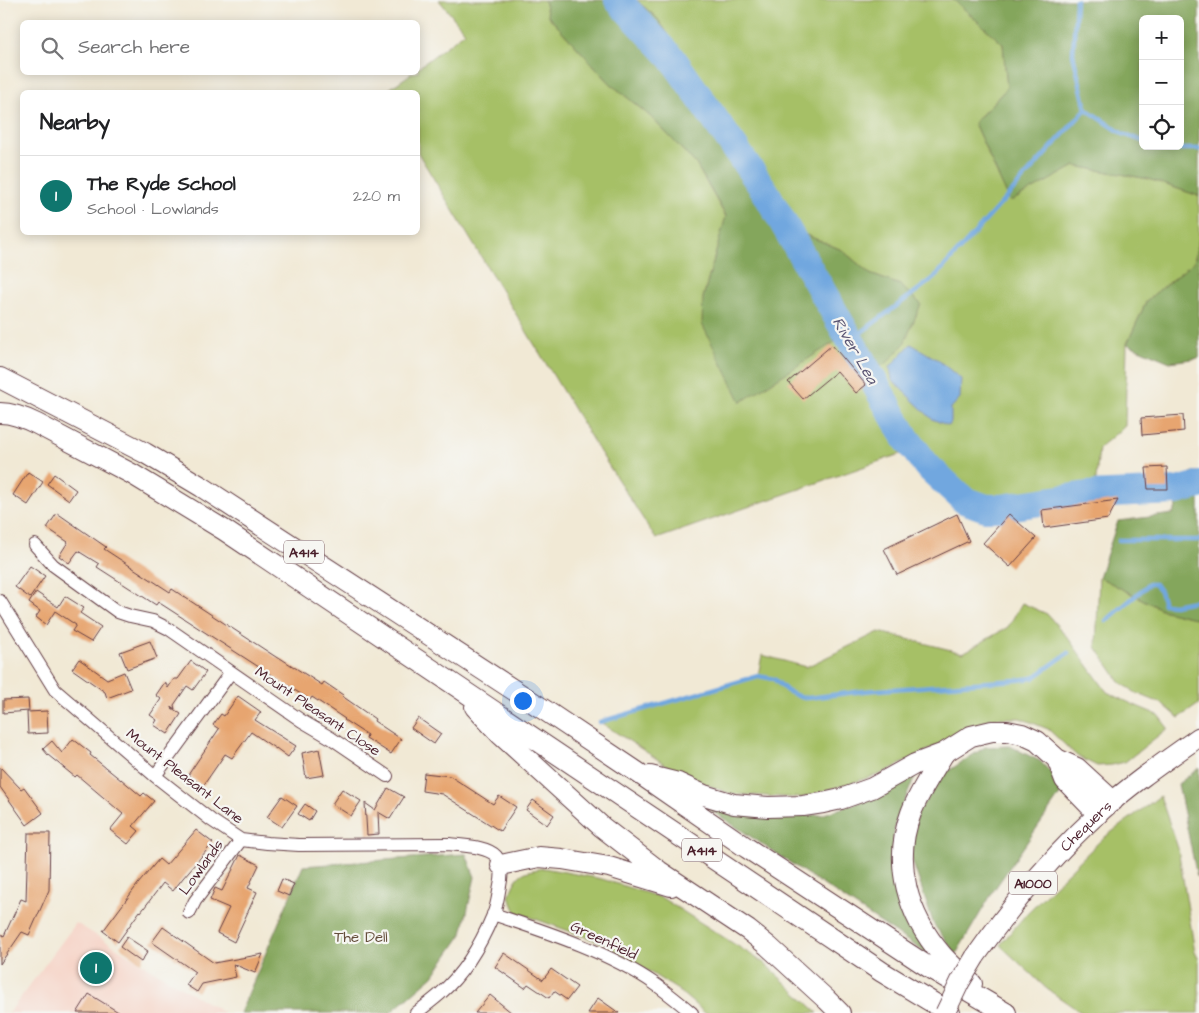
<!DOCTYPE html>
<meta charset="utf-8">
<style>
body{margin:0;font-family:"Architects Daughter",sans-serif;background:#f6f6f6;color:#202124}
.controls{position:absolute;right:15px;top:15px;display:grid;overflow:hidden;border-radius:8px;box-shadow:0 2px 12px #0003}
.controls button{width:45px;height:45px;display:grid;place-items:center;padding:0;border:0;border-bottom:1px solid #e0e0e0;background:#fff;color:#202124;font:25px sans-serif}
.you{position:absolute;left:522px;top:700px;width:18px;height:18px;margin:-12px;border:4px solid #fff;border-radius:50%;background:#1a73e8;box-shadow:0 0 0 8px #1a73e833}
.badge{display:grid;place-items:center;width:32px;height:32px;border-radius:50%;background:#0f766e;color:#fff;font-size:16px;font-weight:700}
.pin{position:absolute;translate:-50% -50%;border:2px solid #fff;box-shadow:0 1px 5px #0006}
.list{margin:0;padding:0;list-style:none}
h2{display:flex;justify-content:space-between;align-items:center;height:65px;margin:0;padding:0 20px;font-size:21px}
h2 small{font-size:16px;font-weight:400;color:#757577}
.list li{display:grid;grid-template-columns:32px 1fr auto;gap:15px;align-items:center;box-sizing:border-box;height:80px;padding:0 20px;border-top:1px solid #e0e0e0}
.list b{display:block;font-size:19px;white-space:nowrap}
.list p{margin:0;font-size:16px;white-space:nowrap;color:#757577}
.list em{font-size:16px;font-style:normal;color:#757577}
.icon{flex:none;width:28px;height:28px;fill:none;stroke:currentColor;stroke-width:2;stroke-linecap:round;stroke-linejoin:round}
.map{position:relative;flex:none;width:1199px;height:1013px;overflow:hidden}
.search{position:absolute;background:#fff;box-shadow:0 2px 12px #0003;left:20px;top:20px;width:400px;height:55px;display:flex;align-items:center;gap:12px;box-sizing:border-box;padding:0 18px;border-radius:8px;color:#757577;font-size:19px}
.panel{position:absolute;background:#fff;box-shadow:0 2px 12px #0003;left:20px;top:90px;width:400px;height:145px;border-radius:8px}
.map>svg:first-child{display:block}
.built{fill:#f6d2c5}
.green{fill:#a6c066;stroke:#787048}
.forest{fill:#84a65b;stroke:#676243;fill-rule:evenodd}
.water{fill:#71a7df;stroke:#5e6385}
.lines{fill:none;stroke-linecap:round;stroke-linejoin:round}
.stream{stroke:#71a7df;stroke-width:4.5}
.river{stroke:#71a7df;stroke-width:28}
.building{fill:#e7a56f}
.minor-casing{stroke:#633d44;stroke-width:14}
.primary-casing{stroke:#633d44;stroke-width:21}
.trunk-casing{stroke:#633d44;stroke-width:22}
.minor{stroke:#fff;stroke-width:12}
.primary{stroke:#fff;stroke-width:19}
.trunk{stroke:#fff;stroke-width:20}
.primary-bridge-casing{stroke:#633d44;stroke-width:21;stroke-linecap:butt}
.primary-bridge{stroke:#fff;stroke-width:19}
.labels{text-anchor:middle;stroke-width:4.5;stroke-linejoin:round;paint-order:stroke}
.shield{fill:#f6f6f2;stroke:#7e6067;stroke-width:1}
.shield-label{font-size:14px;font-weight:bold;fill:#4a1f2b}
.street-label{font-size:15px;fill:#4a1f2b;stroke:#f6f6f2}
.park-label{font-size:15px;fill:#664f3d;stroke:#f6f6f2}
.water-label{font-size:16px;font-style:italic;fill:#5a5573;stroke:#f6f6f2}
</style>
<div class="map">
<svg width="1199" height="1013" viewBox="0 0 1199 1013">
<rect width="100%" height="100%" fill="#f6f6f2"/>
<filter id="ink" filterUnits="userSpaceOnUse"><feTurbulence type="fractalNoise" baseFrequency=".02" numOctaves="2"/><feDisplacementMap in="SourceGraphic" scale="10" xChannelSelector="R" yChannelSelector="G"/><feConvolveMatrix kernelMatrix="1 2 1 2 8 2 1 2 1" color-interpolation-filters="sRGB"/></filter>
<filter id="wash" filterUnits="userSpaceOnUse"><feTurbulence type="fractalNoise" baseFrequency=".0096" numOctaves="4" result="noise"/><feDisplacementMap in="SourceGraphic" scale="20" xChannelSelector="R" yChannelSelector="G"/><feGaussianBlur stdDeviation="1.12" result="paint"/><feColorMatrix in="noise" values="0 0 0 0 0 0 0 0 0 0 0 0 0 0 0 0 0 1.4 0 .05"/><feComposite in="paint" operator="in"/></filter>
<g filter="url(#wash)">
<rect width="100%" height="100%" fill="#f1e9d5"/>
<path class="built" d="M76,923L224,1013H9Z"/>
<path class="green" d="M439,0H544L548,16L611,84L651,117L696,164L726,217L703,298L726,370L741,401L839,339L871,391L906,452L656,539L598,449L418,153V92H385L412,73L418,72V68L465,32Z
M636,0H954L1003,44L1007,88L974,123L1010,201L1075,166L1149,179L1199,196V239L1194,262L1147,300L1127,344L1125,426L1099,448L1095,490L1016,500L988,501L964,491L945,471L930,459L902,415L877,366L886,364L900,285L870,274L842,250L799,232L771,184L729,122L657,18Z
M1099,577L1165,611L1199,619V704L1179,718L1163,704L1136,693L1120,682L1096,647Z
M1022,603L1047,614L1068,638L1107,692L1132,704L1158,715L1168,728L1125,762L1112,765L1097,766L1077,756L1048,729L1020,718H991L881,774L801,798L731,794L680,774L600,722L758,676L762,655L806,667L879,632L963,653L1008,627Z
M1160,796L1178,848L1195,952L1199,960V1013H1082L1047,989L1000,945L1028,912L1101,840Z
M544,868L602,879L662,898L764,963L818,1013H705L678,990L605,944L516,912L509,896C518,873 520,872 544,868Z"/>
<path class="forest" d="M544,0H636L657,18L729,122L771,184L799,232L842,250L870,274L900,285L921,304L904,344L886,364L858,369L839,339L741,402L702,324L703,298L726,216L696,164L651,117L611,84L548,16Z
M954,0H1196L1199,2V196L1149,179L1075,166L1010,202L974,123L1007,88L1003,44ZM1143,19H1180V146H1143Z
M1199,239V358L1170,362L1127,344L1147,300L1194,262Z
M1192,472H1199V619L1165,611L1099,577L1118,521L1173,514Z
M1010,746L1040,761L1054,776L1063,790L994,890L956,954L934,925L911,857L917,813L945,773L985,747Z
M1199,768V877H1197L1178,784Z
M915,776L895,824L891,868L903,907L932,957L703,805L755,815H821L881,795Z
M466,854L475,877L462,934L433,976L390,1013H240L303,866Z"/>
<path class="water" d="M911,344L938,360L961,379L960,398L951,408V422L949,426L932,419L892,380L890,367Z"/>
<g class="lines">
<path class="stream" d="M1076,0L1073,54L1086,109L1123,134L1143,141
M1158,146L1167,149H1199
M851,340L934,278L1086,109
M1119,540H1199
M1106,621L1149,584H1155L1160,591L1164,604L1174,605L1199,600
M600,722L758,676L774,679L787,691L800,697L808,698L864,691L1017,680L1033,678L1068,653"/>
<path class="river" d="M618,0L672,58L765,191L906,438L927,466L964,500L986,508H1001L1087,495L1177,491L1199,485"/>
</g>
<g id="blocks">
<path class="building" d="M832,345L866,385L856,393L837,371L803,399L788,382Z
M1183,415L1184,431L1142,435L1141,418Z
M1167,467L1168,489H1148L1146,468Z
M28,472L43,482L28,505L13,495Z
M54,474L76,490L69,500L47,484Z
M1118,500L1108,519L1044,528L1042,510Z
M57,513L106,547L104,549L170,592L172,589L279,659L280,658L322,685L324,682L343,695L342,696L375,719L374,721L401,739L391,754L366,738L367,735L344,720L345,719L312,697L310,700L158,602L156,605L97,567L99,564L78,551L69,563L59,556L68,542L47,528Z
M957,514L969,541L897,575L884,549Z
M1009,514L1036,538L1010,567L983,543Z
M30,566L45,576L30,598L15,587Z
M36,592L58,607L65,596L84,608L80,613L101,627L91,642L72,631L76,625L55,611L46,625L36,617L40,611L29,603Z
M150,641L157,658L127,669L120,652Z
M79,659L107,679L124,672L131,689L107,698L105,692L72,669Z
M191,661L206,672L193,690L187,686L174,705L175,709L172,707V708L181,714L168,734L154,725L157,720L150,715L161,699L156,695L165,682L168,688L174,679H178Z
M238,696L261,712L255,720L296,746L288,757L276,748V749L251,732L232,758L225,754L203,786L188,775L219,729L213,725L221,714L224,716Z
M28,699L29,711L3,713V700Z
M47,711L48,733L28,734L27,712Z
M418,718L441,734L434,744L411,728Z
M73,739L91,753L90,755L121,780V779L141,796L144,793L154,801L133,826L139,831L128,844L110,830L123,814L77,775L75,777L48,755L43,749L52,741L62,753Z
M319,749L324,775L306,778L302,753Z
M0,767L21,789L24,787L43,813L27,825L0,787Z
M424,773L450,776L493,804L499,796L516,807L500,831L442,794L422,791Z
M388,788L404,797L390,819L378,812L379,834L367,835L365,803L375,810Z
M342,789L361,801L351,816L332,804Z
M282,796L297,806L282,827L267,817Z
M533,800L554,815L547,825L526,810Z
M305,804L315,811L309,821L298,814Z
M196,830L213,843L183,878L173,891L163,883L141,912L140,911L118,942L103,931L138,884L159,859L166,865Z
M28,833H50L49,890L29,935L22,932L0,964V933L4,936L21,899L26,901Z
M240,855L259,865L248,888L257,892L234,942L217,933L229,908L210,900L215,888L222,891Z
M282,879L294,884L289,896L277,891Z
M163,927L214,963L263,954L255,973L233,964L236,977L202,984L197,992L186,985L195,972L152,942Z
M127,937L148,951L141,962L120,947Z
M504,953L543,980L551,969L577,987L567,1000L554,991L549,998L528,984L525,988L495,967Z
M89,994L120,1013H77Z
M490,995L512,1013H475Z
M598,998L619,1013H588Z"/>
</g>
</g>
<g filter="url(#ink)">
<use href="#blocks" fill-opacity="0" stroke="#633d44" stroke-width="1"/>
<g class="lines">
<defs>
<path id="minor" d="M35,545L53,565L118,612L130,616L153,621L169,629L302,721L331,738L387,776
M0,601L55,690L155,776L211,820L241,840L267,843L299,845L449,844C463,846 487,846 496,856C503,864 502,877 500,886C498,896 497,906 493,915C481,944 463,974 440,994C432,1001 424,1007 416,1013
M155,776L231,672
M189,913L195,901L241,840
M493,914C547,932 609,952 655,984C668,993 680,1003 692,1013"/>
<g id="primary">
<path id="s1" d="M975,957C1011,906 1053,855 1099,813C1130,785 1165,761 1199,737"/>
</g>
<path id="trunk" d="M0,378L145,453L202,487L546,711L640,774L747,848L933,970L1006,1013
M0,413C13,413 25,418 37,424L132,474L224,530L882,972L950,1013
M475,707L500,734L602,827L659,871L748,930L768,946L827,1000L840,1013
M944,753C932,773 919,792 911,813C892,863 908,916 942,955C951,965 962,975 972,984
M1057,759L1065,780L1098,814
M650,776L678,783L704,795L734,804L768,807L803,806L823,803L841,799L872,788L915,764L944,753L971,736L992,731H1007L1022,734L1037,741L1057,759L1077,768L1113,801
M501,865L539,857L562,859L609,867L671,886"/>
</defs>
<use href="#minor" class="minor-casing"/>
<use href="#primary" class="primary-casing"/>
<use href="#trunk" class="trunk-casing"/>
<use href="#minor" class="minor"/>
<use href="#primary" class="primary"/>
<use href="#trunk" class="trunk"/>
<defs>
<path id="primary-bridge" d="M945,1013L960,982L975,957"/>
</defs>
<use href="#primary-bridge" class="primary-bridge-casing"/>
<use href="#primary-bridge" class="primary-bridge"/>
</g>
</g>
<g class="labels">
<g class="shield">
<rect x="284" y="540.5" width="40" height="23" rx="4"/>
<rect x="682" y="838.5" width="40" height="23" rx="4"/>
<rect x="1009" y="871.5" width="48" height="23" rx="4"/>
</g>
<g class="shield-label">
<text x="304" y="557">A414</text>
<text x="702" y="855">A414</text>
<text x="1033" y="888">A1000</text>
</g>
<g class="street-label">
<text transform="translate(318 711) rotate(34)" y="5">Mount Pleasant Close</text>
<text transform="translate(185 776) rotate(38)" y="5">Mount Pleasant Lane</text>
<text dy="5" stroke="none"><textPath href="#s1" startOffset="172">Chequers</textPath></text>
<text transform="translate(201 867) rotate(-54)" y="5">Lowlands</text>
<text transform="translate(604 940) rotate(25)" y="5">Greenfield</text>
</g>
<g class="park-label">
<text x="361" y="942">The Dell</text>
</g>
<g class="water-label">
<text transform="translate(856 350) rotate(60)" y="6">River Lea</text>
</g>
</g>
</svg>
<div class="controls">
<button>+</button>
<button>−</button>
<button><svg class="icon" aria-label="locate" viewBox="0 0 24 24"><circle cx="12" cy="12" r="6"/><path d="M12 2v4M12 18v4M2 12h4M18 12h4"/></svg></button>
</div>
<div class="you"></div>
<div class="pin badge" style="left:96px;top:968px">1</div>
<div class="search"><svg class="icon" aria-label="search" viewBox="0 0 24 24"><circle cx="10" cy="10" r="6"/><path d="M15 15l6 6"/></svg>Search here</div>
<section class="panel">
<h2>Nearby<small></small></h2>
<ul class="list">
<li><span class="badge">1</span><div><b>The Ryde School</b><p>School · Lowlands</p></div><em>220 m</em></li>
</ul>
</section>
</div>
